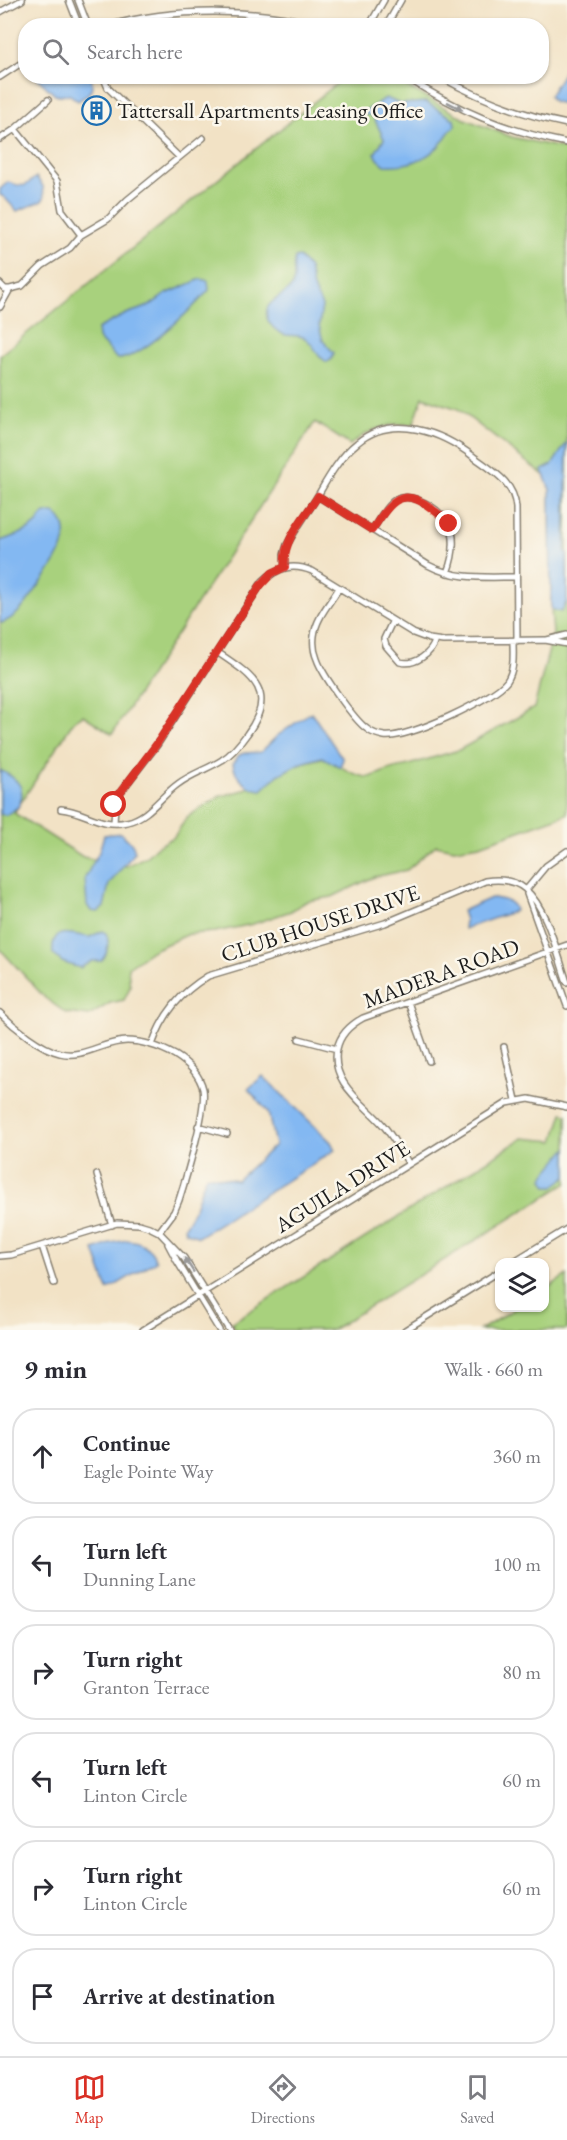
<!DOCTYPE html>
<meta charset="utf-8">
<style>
body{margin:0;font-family:"EB Garamond",serif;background:#f2f2f3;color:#2b2b33}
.controls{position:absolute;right:18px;bottom:18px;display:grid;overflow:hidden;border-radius:12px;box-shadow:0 2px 4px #0004}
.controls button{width:54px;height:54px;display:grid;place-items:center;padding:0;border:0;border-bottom:2px solid #e1e1e2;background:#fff;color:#2b2b33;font:30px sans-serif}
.stop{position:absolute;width:18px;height:18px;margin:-14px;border:4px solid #d93025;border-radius:50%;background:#fff}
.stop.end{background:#d93025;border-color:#fff;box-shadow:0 2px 6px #0008}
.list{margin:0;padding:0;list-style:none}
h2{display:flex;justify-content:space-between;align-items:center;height:78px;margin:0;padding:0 24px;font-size:26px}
h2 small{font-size:20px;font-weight:400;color:#7c7c81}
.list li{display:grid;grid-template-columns:39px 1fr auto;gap:18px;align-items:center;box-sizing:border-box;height:96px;margin:0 12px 12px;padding:0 12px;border:2px solid #e1e1e2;border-radius:24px}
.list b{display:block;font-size:22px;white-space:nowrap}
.list p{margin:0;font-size:20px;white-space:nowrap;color:#7c7c81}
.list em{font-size:20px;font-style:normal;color:#7c7c81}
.icon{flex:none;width:33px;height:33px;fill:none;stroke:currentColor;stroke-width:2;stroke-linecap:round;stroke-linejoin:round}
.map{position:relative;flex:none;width:567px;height:1330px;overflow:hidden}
.search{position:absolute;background:#fff;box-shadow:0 2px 4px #0004;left:18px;right:18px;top:18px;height:66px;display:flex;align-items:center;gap:15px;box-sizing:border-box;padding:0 21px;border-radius:24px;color:#7c7c81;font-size:22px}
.sheet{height:726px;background:#fff}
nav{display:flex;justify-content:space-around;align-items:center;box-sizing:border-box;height:84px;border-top:2px solid #e1e1e2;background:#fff;font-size:16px;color:#7c7c81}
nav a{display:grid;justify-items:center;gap:3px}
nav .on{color:#d93025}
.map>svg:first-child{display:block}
.green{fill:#a8d17d;stroke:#62764c;stroke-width:1.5;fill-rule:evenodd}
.water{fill:#83b8f2;stroke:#506a87;stroke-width:1.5}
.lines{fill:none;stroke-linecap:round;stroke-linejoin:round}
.minor-casing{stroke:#877f70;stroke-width:8}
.minor{stroke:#fff;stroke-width:5}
.oneway{fill:#999}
.route{stroke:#d93025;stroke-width:8}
.labels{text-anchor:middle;stroke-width:5;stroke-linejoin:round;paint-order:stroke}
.poi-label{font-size:22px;fill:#1c1c1c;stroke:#fbf7ec;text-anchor:start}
.street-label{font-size:22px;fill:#1c1c1c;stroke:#fbf7ec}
</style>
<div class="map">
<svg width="567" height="1330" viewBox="0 0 567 1330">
<rect width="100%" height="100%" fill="#fbf7ec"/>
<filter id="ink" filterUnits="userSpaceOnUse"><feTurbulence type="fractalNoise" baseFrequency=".0167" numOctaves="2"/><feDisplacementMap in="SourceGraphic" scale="12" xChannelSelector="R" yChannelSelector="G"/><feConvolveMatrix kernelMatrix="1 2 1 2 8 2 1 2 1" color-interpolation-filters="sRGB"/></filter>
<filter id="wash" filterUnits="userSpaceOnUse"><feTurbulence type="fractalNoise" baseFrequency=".008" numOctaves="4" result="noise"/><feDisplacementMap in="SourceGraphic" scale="24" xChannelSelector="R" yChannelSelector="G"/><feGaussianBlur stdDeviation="1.35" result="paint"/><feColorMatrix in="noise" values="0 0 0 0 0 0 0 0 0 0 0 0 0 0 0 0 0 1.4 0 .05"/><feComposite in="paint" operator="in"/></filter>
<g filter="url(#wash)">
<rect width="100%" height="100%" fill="#f2e2c5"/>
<path class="green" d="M345,77H390L465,119L512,137L567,149V814L480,845L454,849L436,845L407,870L374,877L332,897L307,901L291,911L253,924L215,932L189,934L153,950L128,967L130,987L124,1000L110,1003L89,1016L66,1013L45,998L0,949V355ZM423,397L458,409L546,477L550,490L551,609L553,634L534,708L459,750L405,766C393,767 384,772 373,776C361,781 336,764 325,757L298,764L253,789L249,787L244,790L218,797L187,817L174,837L156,847L147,856L127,866L83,857L14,813L74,721L83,715L112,734L315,422L350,445C368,430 389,422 413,425Z
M563,1113L567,1114V1183L332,1330H235L231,1323L523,1138L554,1141Z
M567,1275V1330H480L516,1308H544L545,1290Z"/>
<path class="water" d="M567,67V104L554,102L549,96L551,93Z
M36,77H91C94,91 90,93 78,101L70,95H55Z
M386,98L400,104L426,102L454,119L455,126C447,132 444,142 437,148C422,162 404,166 385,165L378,159L375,153L384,139L374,118L371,115L350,113L346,108C372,116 367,107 386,98Z
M36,177L43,186L44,198L42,201L17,211L4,197L0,195V189L8,182C23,187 24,188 36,177Z
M299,257L309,268L313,288L322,306L319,326L323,341L334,353L331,360L327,362C317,357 314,344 305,338C299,335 292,336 286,335C275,332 262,319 268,307C273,297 287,295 292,286C297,277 291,267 295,258Z
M201,279L208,281L209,290C193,308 140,360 117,359L98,338L97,329L126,314L149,306L166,294Z
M567,442L565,551L567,553V601L561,612L551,609L550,490L542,470L552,465Z
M45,513H54C82,532 51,569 38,587C28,601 19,616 2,623L0,622V541C11,537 27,533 36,524C40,521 40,517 45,513Z
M311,712L343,759L340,767L322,757L298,764L278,775L262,790C247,789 236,779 233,764C238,749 250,754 261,752L277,736Z
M0,770C17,778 28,788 18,807L6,815L0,814Z
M121,833L133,845L135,852L109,884L104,907L98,912L91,911L87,905L85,878L99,852L104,835Z
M491,898C501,899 514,900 515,911L464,929L465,920L462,911Z
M102,931L106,933C110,942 108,954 101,961H92L80,968L62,962L53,954C50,923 74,936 90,937Z
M263,1076L331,1142L335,1150L198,1237L185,1231L184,1227L194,1210L206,1175L237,1180L275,1145L268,1112L248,1089Z
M567,1148V1176L554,1186H547L543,1179L544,1176Z
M127,1240C141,1241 151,1247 156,1261L108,1290L94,1250L112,1243Z"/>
</g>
<g filter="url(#ink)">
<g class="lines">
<defs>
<path id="minor" d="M69,0L79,26
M78,0L88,26
M0,12L22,0
M248,17L287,26
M108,26C175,7 255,8 322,26
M369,26L384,0
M386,26L401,0
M103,76L108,88L179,157
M404,76C459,111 503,130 567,143
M439,76C480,99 521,115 567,124
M0,77L26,60
M15,129L57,181L62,210L81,235
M0,139L15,129L48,100
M0,284L5,289H10
M0,307L10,289L22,286L42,266L70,248L81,235L108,219L127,200L203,138
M318,496L428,565C456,580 485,577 516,577
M372,530C379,521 385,506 395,500C414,490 447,513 452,531C455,545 452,560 447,573
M285,567L284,555L287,545C295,530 305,516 314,502C326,482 338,458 357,443C393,413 442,432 474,457C493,471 514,482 516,508L517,641
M339,588C330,603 316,618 314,636C313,644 314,652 317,659C322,674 354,720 367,729C372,733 378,735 384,736C406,740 494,699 507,681C515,669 513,654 513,641
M392,622L384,639L386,646L400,662C414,666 432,654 435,640
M547,640L567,635
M61,809C85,811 101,828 127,822C149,817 161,796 178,784C191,774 208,769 222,760C232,754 240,744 247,734C279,691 251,675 217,652
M114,823L115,805L119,794L157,745L263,581C278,567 293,563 312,571L413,633L429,639L443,641L545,640L567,644
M526,890L546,866L567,851
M527,894L567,1006
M408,1002L429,1061
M0,1013C14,1027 41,1049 60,1053C83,1059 104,1041 127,1041C144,1041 160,1047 175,1055C188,1063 199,1073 203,1089C207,1109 186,1178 179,1200L174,1212L159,1232
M299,1039L337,1049
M152,1045C163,1014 180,993 208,976L385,923L485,881C499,879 515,880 525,889C548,909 557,954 567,982
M504,1047L516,1100
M198,1126L227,1134
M409,1164C401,1151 393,1137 383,1125C364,1103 330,1083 337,1049C340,1034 350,1025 363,1018L567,945
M97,1175L112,1225
M168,1244L177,1261L219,1330
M42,1246L54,1283
M0,1256L11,1255L117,1223L139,1224L149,1227L159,1232L184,1258L229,1330
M513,1262L567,1229
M143,1330L507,1103L529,1099L567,1107
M405,1330L500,1271"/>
</defs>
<use href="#minor" class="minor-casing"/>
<use href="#minor" class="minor"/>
</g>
<defs><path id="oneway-solid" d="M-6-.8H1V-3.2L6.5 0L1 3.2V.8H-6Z" transform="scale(1.5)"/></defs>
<g class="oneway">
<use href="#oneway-solid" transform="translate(455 106) rotate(27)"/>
<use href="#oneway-solid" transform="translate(189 1265) rotate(-123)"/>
</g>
</g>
<g class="lines" filter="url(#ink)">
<path class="route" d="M114,805L119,794L156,745L260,586L272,573L285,567C281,541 305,517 318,496L372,530C389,505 400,484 431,508C437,513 444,517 449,524"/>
</g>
<defs>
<symbol id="building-ring" viewBox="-11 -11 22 22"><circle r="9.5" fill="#fbf7ec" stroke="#1f6fb2" stroke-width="1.5"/><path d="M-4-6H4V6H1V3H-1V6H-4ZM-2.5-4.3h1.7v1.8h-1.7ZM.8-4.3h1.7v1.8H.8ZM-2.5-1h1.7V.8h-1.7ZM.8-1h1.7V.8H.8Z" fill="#1f6fb2"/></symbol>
</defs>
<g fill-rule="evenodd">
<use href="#building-ring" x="80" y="94" width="33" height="33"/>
</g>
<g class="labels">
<g class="poi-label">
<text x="117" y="118">Tattersall Apartments Leasing Office</text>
</g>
<g class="street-label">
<text transform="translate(320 923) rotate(-18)" y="8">CLUB HOUSE DRIVE</text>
<text transform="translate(441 973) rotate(-20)" y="8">MADERA ROAD</text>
<text transform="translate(342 1186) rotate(-32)" y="8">AGUILA DRIVE</text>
</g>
</g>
</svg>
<div class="controls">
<button><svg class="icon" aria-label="layers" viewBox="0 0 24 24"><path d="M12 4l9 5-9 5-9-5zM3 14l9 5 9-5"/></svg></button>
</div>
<div class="stop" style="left:114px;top:805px"></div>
<div class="stop end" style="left:449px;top:524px"></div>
<div class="search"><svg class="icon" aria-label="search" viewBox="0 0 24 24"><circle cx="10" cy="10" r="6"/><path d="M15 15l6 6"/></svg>Search here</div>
</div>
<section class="sheet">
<h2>9 min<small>Walk · 660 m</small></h2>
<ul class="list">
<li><svg class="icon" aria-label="ahead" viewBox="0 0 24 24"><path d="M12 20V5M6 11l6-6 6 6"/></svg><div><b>Continue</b><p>Eagle Pointe Way</p></div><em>360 m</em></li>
<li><svg class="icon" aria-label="left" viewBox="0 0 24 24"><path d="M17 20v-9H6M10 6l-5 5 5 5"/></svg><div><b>Turn left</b><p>Dunning Lane</p></div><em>100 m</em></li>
<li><svg class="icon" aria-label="right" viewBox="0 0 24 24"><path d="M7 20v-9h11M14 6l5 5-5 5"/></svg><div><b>Turn right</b><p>Granton Terrace</p></div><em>80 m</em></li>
<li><svg class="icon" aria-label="left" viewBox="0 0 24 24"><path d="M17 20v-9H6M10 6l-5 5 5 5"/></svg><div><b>Turn left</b><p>Linton Circle</p></div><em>60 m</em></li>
<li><svg class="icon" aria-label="right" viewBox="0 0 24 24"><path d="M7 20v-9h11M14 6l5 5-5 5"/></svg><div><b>Turn right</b><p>Linton Circle</p></div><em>60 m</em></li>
<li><svg class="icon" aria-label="arrive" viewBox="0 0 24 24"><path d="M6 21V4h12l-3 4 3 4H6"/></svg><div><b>Arrive at destination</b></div></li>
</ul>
</section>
<nav>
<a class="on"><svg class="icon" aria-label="map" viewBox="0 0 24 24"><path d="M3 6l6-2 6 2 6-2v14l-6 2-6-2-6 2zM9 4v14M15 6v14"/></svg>Map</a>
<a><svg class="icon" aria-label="directions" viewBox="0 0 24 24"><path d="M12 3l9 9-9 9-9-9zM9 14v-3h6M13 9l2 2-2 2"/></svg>Directions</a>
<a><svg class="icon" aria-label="saved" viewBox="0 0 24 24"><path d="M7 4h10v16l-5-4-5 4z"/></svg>Saved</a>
</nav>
